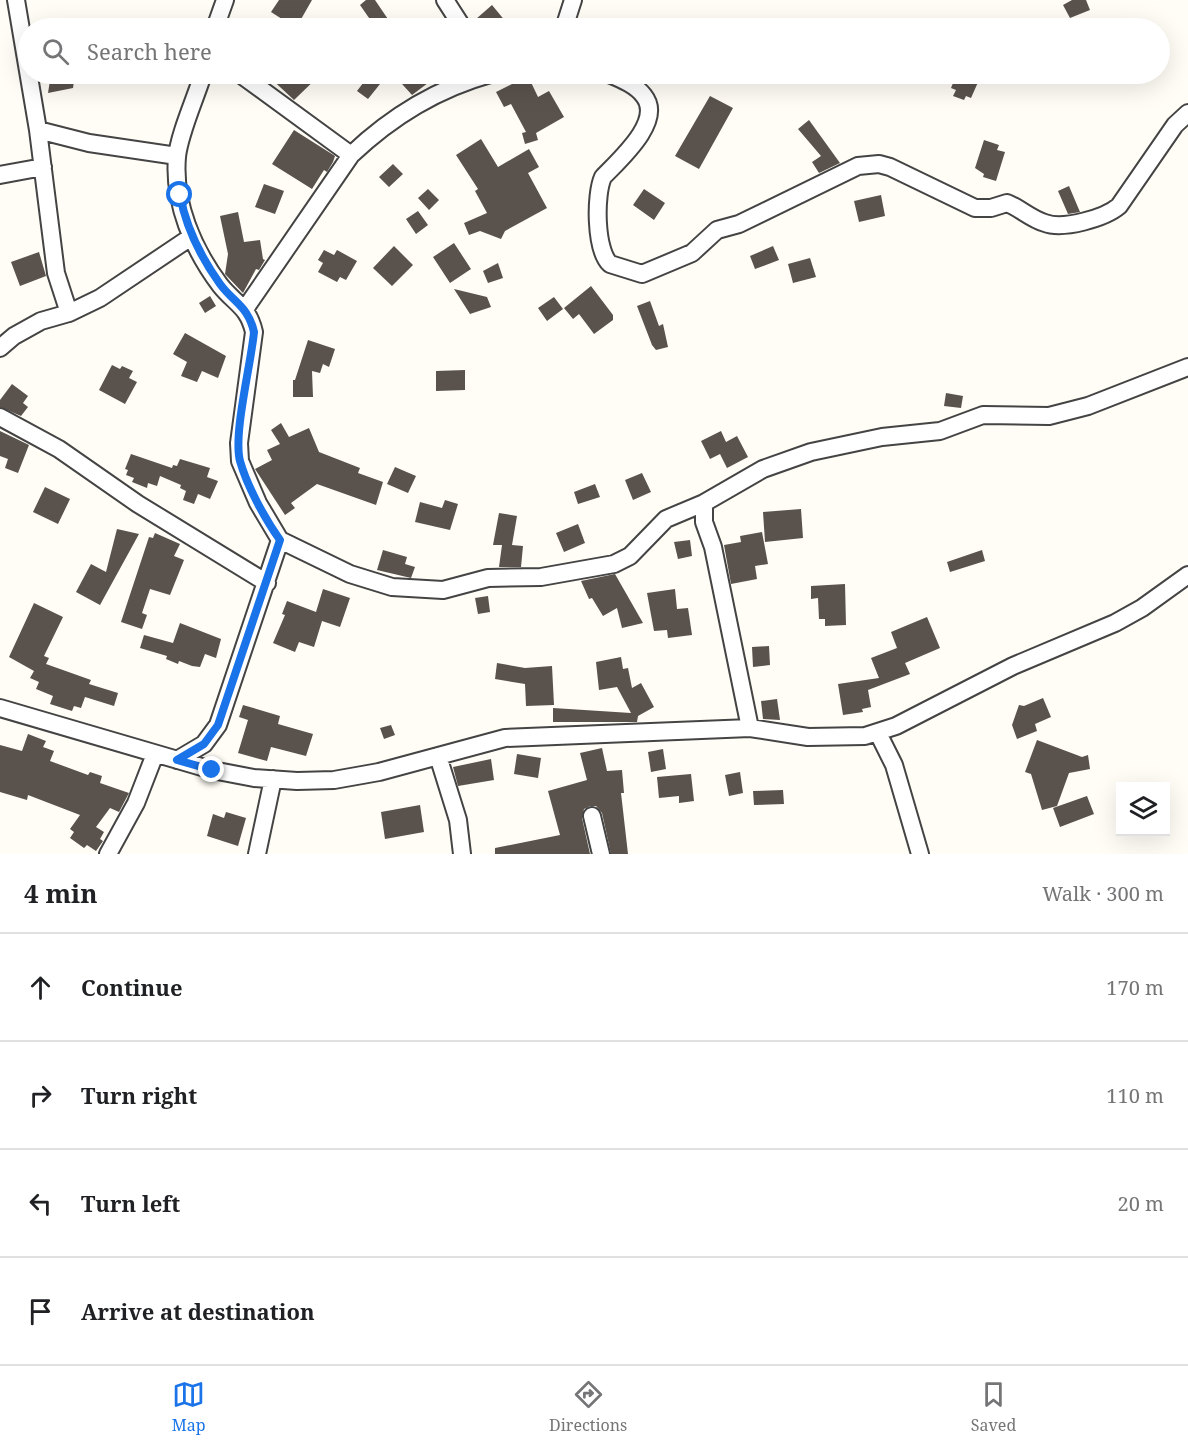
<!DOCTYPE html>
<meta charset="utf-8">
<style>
body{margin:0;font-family:"Noto Serif",serif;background:#f6f6f6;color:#202124}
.controls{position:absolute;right:18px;bottom:18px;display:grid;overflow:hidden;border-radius:0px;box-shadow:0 6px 24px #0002}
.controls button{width:54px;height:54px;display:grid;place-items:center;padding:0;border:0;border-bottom:2px solid #e0e0e0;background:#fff;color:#202124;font:30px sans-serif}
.stop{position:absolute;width:18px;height:18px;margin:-14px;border:4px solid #1a73e8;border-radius:50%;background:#fff}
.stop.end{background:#1a73e8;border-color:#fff;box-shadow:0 2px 6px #0008}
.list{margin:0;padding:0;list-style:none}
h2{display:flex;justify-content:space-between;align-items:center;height:78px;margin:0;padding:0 24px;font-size:26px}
h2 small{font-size:20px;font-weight:400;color:#757577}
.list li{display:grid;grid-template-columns:39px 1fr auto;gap:18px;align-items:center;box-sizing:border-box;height:108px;padding:0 24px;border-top:2px solid #e0e0e0}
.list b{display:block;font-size:22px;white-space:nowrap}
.list em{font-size:20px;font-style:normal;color:#757577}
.icon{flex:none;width:33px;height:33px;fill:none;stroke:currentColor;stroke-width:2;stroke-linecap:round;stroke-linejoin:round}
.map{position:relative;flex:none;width:1188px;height:854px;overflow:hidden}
.search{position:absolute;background:#fff;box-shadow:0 6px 24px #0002;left:18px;right:18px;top:18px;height:66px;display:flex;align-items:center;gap:15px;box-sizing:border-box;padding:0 21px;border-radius:33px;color:#757577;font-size:22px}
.sheet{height:510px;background:#fff}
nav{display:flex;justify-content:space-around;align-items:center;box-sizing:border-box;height:84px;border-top:2px solid #e0e0e0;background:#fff;font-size:16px;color:#757577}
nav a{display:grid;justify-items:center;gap:3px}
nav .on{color:#1a73e8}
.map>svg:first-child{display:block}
.building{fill:#5a524d}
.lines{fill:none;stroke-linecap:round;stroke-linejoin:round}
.minor-casing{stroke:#444;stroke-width:20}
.minor{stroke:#fff;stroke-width:16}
.route{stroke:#1a73e8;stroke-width:8}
</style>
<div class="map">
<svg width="1188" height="854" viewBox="0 0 1188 854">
<rect width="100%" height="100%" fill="#fffdf5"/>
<path class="building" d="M279,0H312L296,28L271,12Z
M366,0H375L394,28H376L360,5Z
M1072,0H1086L1090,10L1070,18L1063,5Z
M492,5L511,28H483L476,19Z
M51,74H75L73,88L48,93Z
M266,74H321L294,100Z
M370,74H388L368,99L357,91Z
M393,74H420L428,83L412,95Z
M963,74L979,80L971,98L966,96L964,100L953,96L956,90L951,88L955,78L960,80Z
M528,76L538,97L549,91L564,117L536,133L538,140L525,144L522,133L526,132L511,104L504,107L496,92Z
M710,96L733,108L699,169L675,156Z
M809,120L840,163L819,173L812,162L821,156L798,129Z
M294,130L335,156L333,162L327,172L324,170L312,189L272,164Z
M481,139L498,167L529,149L539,167L528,173L547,208L505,231L501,239L480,231L469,235L464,223L487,213L475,191L478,189L456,155Z
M984,140L999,145L997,150L1005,152L996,181L983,177L984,174L975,168Z
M393,164L403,174L389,187L379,177Z
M264,184L284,191L275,214L255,207Z
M1069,186L1080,212L1068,214L1058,191Z
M428,189L439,200L429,210L418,198Z
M644,189L665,203L654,220L633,205Z
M881,195L885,216L859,222L854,201Z
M418,211L428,225L416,234L406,219Z
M238,212L244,242L260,240L263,259L265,260L259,270L256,269L243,293L225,274L228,254L220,216Z
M454,243L471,269L450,283L433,257Z
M394,246L413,265L392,286L373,268Z
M773,246L779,260L755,269L750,256Z
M324,250L334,255L337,250L357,261L346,280L340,277L337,282L318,272L323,263L318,260Z
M39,252L46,276L20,286L11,262Z
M810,258L816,277L793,283L788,264Z
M498,263L503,278L488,283L483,271Z
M591,286L613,315V320L594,334L579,314L573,319L564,308Z
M454,289L487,297L491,307L470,314Z
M210,296L216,306L205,313L199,303Z
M554,297L563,309L547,321L538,308Z
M650,301L659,326L663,324L668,347L656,350L652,345L637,306Z
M185,333L226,356L218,378L202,371L197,382L181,376L187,362L173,354Z
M308,340L335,349L329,367L323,364L320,373L312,371L313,397H293V380H295Z
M112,365L120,369L122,366L133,371L129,378L137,382L125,404L99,390Z
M465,370V390L436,391V371Z
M12,384L28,396L23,403L28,407L21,416L0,407V400Z
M946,393L963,396L961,408L944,406Z
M281,423L289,437L309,428L319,452L360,468L358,473L383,482L376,505L317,484L291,503L295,508L285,515L255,469L272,460L267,450L280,444L271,430Z
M0,431L29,445L18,473L5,468L8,459L0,456Z
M721,431L726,442L737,436L748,457L727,468L720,454L710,459L701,441Z
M131,454L172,468L173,465L177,466L180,459L210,468L207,477L218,481L210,499L198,494L194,504L183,500L186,491L180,488L181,485L160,476L157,486L148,483L147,488L132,482L134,478L126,475L128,470L125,469Z
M395,467L416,476L408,493L387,484Z
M642,473L651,492L633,500L625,480Z
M595,484L600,497L578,504L574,492Z
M45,487L70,499L58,524L33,512Z
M445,500L458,504L450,530L415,522L420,502L442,508Z
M801,509L803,538L765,542L763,512Z
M499,513L517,516L512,545L523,546L521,567H499L502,545H493Z
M578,524L585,543L564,552L556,533Z
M117,529L139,534L100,605L76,592L91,564L106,572Z
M762,532L768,564L755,566L757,579L731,584L724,545L741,542L740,536Z
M155,533L180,544L174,556L184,560L170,595L150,589L142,613L147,615L142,629L121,622L149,537L153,538Z
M690,540L692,556L678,559L674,542Z
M383,550L407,557L405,564L415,567L411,578L377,570Z
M982,550L985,561L950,572L947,562Z
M615,574L643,623L622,628L617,608L603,616L592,598L589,599L581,581Z
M845,584L846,625L825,626V619H819L818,598L811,599V586Z
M323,589L350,598L340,627L322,621L314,647L299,642L295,652L273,643L285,615L282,614L287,601L316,612Z
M675,589L677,609L688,608L692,635L668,638L667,630L654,631L647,593Z
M488,596L490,612L478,614L475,598Z
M34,603L63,617L44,656L49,658L46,664L91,680L89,684L118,693L114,706L85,697L81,708L74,706L72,711L50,704L53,696L36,689L39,682L30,678L34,671L9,657Z
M927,617L940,648L905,663L910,674L868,690L871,707L862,709L863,712L843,715L838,684L879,678L871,658L897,648L891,632Z
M180,623L221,639L216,658L205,654L200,667L192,666L179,661L178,664L166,659L167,656L140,648L144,635L173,643Z
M769,646L770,665L753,667L752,647Z
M621,657L623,669L628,668L632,688L641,683L654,707L638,716L637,722H553V708L631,713L617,687L599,690L596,662Z
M497,663L525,668L552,666L554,705L526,706L525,684L495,679Z
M1043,698L1051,717L1035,724L1037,731L1017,739L1012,725L1019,705L1024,706Z
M777,699L780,720L763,719L761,701Z
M243,705L280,716L278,724L313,734L306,756L271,747L267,761L238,753L248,720L239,717Z
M391,725L395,735L384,739L380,728Z
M28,734L46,741L43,747L54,751L50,761L88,775L90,772L102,776L100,783L129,793L119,812L110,808L96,827L104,832L100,839L103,841L96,851L87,845L84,848L70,838L74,832L70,829L80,815L28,795L27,800L0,792V745L22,751Z
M1037,740L1082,757L1088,755L1090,769L1069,773L1057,806L1042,810L1031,774L1025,772Z
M602,748L607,771L622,770L624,793H621L628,854H611L602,813L596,806H590L584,809L582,818L590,854H495V848L560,835L548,791L587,780L580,753Z
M663,749L666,769L651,772L648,752Z
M517,754L541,758L538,778L514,774Z
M491,759L494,780L458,786L453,767Z
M740,772L743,793L729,796L725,775Z
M691,774L694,801L679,803V796L659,798L657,777Z
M783,790L784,804L754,805L753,791Z
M1087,796L1094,814L1060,827L1053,808Z
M420,805L424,832L385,839L381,812Z
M226,812L246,818L238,846L207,836L213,814L224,818Z"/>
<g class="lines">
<defs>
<path id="minor" d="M16,0L38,130L56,273L69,313
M445,0L463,28
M215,28L225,0
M564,28L573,0
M203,74C196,97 179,134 177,157C173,203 193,249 220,285C235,304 248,306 254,332L239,443L240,461L258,503L280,540L350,574L392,587L443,590L488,578L541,577L614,564L630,556L666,519L704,503
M240,74L351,155
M609,74C621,79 636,85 644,96C664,121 619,160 603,177C595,194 595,250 610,264L642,274L692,253L717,230L739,224L858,166L879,164L890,167L975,208H991L1007,203C1020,208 1031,219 1045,223C1063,230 1105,218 1119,206L1175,125L1188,113
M38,130L89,143L177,156
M0,175L43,167
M245,309L351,155C392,116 436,89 490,74
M0,348L14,336L41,321L69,313L100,298L191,237
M0,417L59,449L138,504L267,583
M0,708L212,770L254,778L297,781L334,780L379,772L505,738L750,728L808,737L865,736L896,726L1013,666L1115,623L1142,608L1188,575
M750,728L713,547L704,522V503L763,469L811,452L882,437L940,431L983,415L1049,416L1088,406L1188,367
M878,733L894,765L920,854
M438,756L458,820L462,854
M177,760L204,744L218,725L280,540
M592,816L601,854
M108,854L136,803L155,754
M257,854L273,779"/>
</defs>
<use href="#minor" class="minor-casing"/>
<use href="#minor" class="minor"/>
</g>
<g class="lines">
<path class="route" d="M180,195C186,228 200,256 220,284C234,303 248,306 254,332C251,364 233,434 240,461C247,486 265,519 280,540L218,725L204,744L177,760L212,770"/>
</g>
</svg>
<div class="controls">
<button><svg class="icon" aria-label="layers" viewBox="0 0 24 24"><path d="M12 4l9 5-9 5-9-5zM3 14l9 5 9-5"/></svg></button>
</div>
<div class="stop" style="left:180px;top:195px"></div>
<div class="stop end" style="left:212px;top:770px"></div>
<div class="search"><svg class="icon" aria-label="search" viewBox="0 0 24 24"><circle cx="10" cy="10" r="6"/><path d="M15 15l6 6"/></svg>Search here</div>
</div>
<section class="sheet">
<h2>4 min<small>Walk · 300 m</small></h2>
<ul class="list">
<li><svg class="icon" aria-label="ahead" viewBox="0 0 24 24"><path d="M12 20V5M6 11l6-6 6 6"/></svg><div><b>Continue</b></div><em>170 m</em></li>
<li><svg class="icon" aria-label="right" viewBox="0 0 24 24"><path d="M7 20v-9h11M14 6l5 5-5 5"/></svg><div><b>Turn right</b></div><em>110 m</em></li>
<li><svg class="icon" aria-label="left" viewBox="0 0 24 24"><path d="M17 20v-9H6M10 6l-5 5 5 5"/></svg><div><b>Turn left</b></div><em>20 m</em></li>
<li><svg class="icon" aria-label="arrive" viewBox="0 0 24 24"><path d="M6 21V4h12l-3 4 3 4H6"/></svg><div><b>Arrive at destination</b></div></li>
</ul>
</section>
<nav>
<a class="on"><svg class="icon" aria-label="map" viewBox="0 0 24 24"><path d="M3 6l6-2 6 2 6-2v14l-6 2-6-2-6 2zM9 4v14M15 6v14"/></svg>Map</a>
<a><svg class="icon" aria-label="directions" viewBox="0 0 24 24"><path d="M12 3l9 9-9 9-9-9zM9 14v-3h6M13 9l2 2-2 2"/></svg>Directions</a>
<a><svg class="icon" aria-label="saved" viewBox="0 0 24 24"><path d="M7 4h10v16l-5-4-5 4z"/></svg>Saved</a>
</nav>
